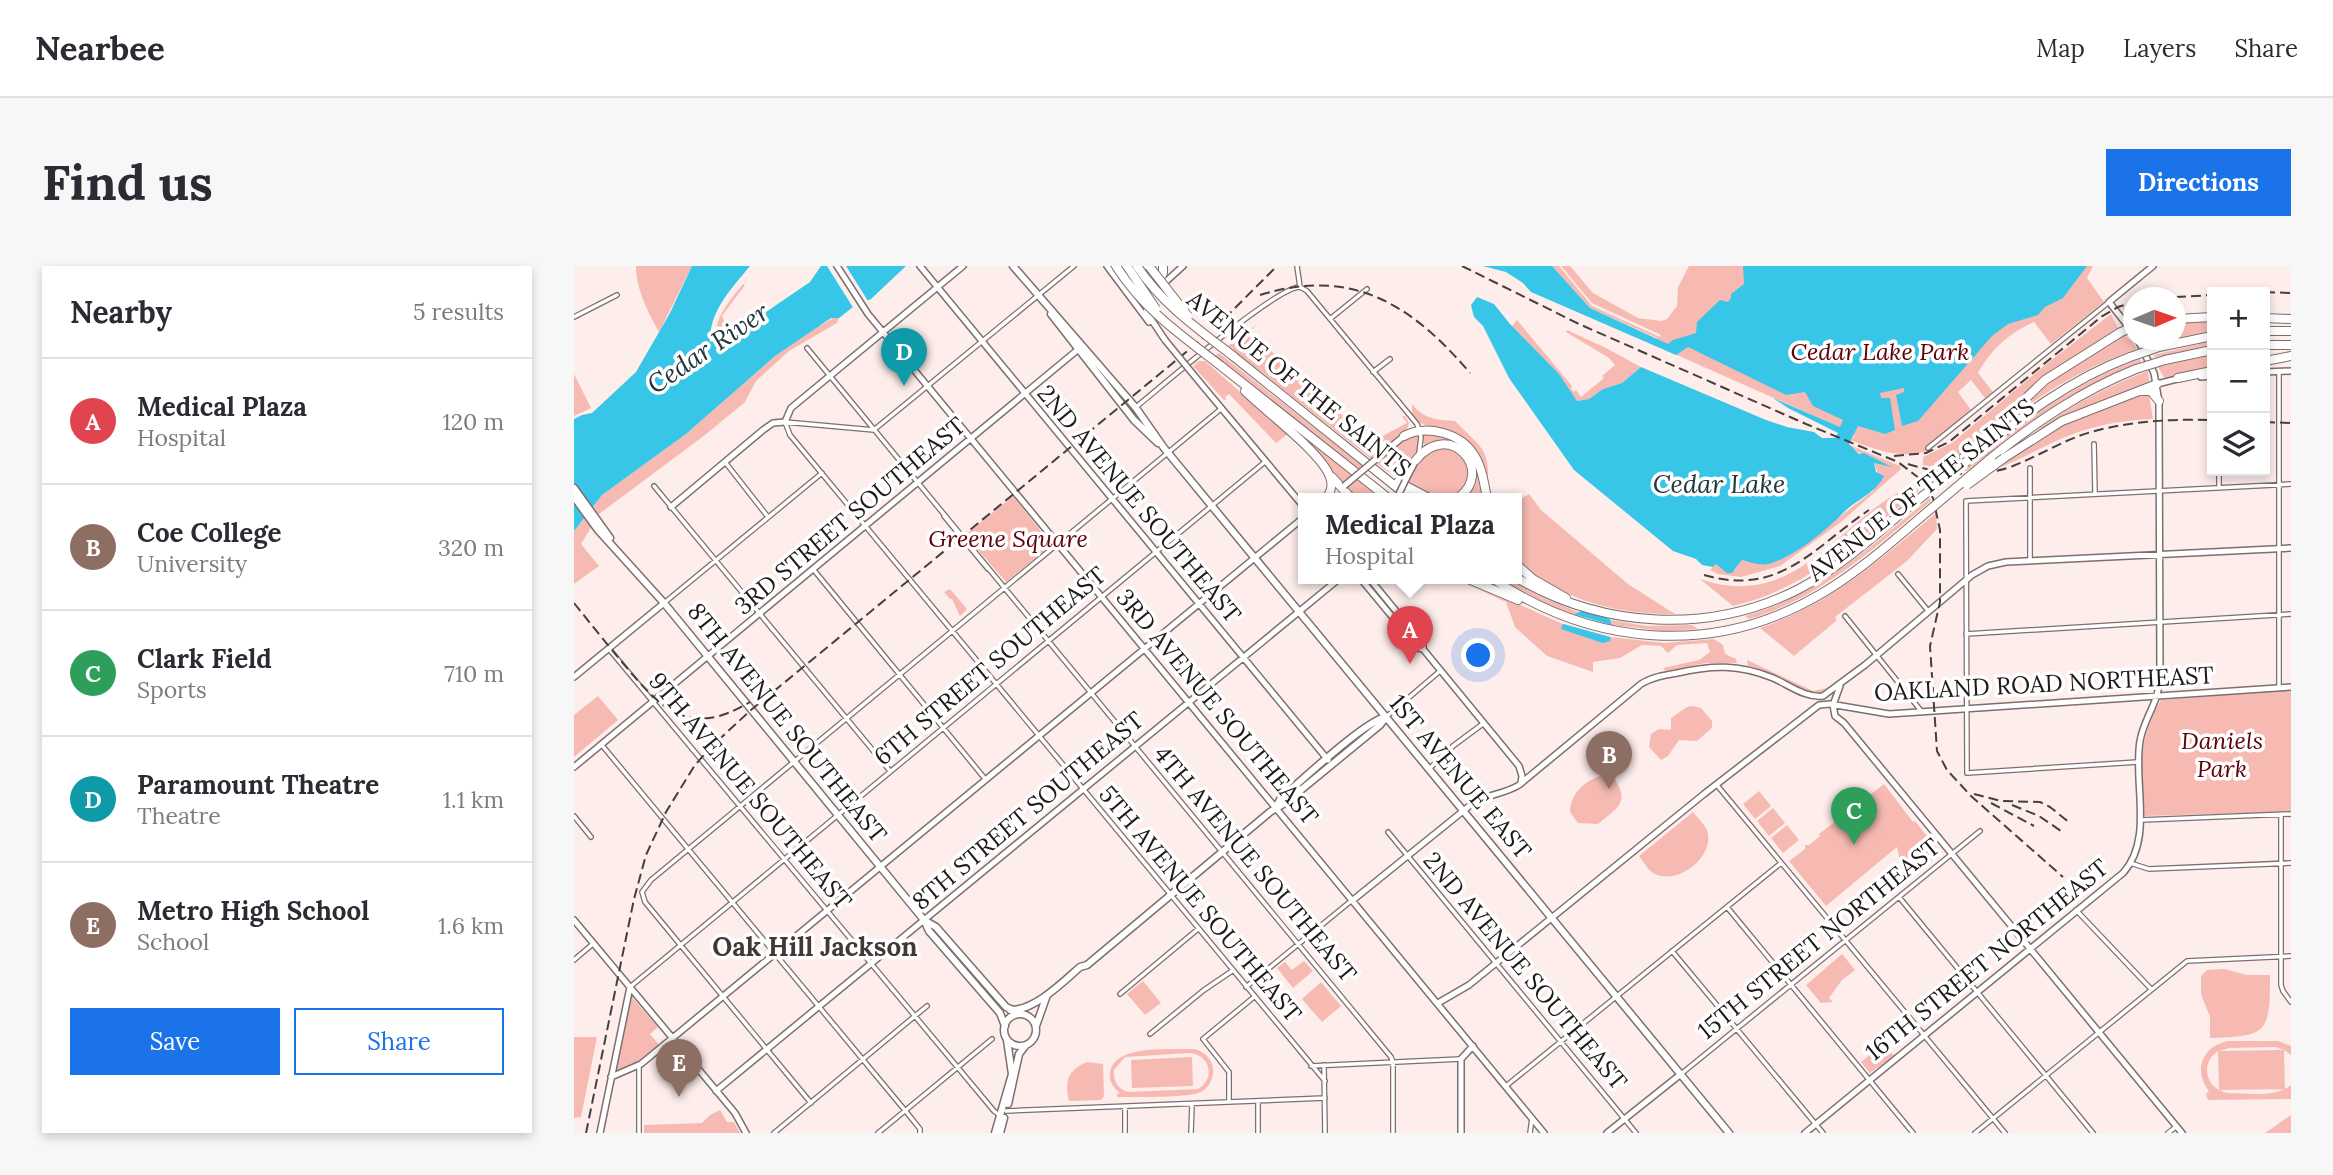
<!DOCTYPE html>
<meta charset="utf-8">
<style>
body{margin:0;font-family:Lora,serif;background:#f7f7f7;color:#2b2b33}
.controls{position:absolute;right:21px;top:21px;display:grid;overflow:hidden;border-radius:0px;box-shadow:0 4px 10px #0003}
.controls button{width:63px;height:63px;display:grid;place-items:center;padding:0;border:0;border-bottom:2px solid #e1e1e2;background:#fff;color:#2b2b33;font:35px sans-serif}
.compass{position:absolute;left:1549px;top:21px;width:63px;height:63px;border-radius:50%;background:#fff;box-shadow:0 4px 10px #0003;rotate:88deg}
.you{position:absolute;left:905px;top:390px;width:24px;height:24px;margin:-18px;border:5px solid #fff;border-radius:50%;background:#1a73e8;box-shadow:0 0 0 10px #1a73e833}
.badge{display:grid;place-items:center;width:46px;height:46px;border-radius:50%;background:#1a73e8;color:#fff;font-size:23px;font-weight:700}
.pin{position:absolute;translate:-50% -58px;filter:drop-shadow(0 2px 4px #0008)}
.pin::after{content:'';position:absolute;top:37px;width:24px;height:21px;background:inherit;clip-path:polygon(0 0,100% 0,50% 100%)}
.popup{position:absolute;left:724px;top:227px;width:224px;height:91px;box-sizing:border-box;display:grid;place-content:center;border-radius:0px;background:#fff;filter:drop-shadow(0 2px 5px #0005);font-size:23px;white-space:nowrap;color:#7c7c81}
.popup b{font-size:26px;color:#2b2b33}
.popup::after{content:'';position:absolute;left:50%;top:100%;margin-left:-14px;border:14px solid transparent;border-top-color:#fff}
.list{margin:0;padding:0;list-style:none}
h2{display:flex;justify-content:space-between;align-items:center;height:91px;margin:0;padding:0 28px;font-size:30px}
h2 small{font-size:23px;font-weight:400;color:#7c7c81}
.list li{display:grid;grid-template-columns:46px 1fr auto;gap:21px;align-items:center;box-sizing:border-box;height:126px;padding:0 28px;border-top:2px solid #e1e1e2}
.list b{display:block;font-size:26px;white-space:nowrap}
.list p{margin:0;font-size:23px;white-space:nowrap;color:#7c7c81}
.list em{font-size:23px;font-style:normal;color:#7c7c81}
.actions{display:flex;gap:14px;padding:21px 28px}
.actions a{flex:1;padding:16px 0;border:2px solid #1a73e8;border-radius:0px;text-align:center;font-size:24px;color:#1a73e8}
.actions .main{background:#1a73e8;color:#fff}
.icon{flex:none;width:38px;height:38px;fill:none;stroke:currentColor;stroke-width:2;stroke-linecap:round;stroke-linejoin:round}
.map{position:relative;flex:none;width:1717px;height:867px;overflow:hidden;border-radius:0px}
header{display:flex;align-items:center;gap:42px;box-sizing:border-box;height:98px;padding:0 35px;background:#fff;border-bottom:2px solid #e1e1e2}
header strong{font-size:33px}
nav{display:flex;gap:38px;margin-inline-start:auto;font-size:24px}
.intro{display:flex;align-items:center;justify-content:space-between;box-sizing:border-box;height:168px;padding:0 42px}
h1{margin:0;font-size:49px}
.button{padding:18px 32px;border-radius:0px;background:#1a73e8;color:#fff;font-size:24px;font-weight:700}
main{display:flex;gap:42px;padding:0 42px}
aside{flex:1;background:#fff;border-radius:0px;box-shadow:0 4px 10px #0003}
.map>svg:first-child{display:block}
.green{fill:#f7bab3;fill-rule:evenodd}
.water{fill:#38c6e8}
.pier{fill:#fdedeb}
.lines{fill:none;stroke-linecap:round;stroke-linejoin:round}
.street-casing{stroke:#7d6f6e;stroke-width:6}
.secondary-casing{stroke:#7d6f6e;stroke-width:8}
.primary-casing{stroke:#7d6f6e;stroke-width:9}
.highway-casing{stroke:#7d6f6e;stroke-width:10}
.street{stroke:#fff;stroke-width:3.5}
.secondary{stroke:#fff;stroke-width:5}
.primary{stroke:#fff;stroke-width:6}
.highway{stroke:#fff;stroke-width:8}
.rail{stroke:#463f3d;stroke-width:2;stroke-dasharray:10 5;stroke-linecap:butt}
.secondary-bridge-casing{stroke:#7d6f6e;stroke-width:8;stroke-linecap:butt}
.highway-bridge-casing{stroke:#7d6f6e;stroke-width:10;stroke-linecap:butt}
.secondary-bridge{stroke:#fff;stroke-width:5}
.highway-bridge{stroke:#fff;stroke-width:8}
.labels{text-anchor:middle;stroke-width:7;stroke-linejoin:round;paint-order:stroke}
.park-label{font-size:24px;font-style:italic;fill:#600108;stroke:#fff}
.street-label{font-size:24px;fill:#1f1a19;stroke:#fff}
.water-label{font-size:26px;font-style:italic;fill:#20373d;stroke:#fff}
.neighbourhood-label{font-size:26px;font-weight:bold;fill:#443837;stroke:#fff}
</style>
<header>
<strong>Nearbee</strong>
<nav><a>Map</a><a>Layers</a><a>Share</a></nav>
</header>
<div class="intro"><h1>Find us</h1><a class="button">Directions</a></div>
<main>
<aside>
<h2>Nearby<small>5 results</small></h2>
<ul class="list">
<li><span class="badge" style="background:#e0444e">A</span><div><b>Medical Plaza</b><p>Hospital</p></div><em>120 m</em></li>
<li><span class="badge" style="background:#8d6e63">B</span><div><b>Coe College</b><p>University</p></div><em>320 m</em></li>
<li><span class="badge" style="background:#2e9e5b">C</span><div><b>Clark Field</b><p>Sports</p></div><em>710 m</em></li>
<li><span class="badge" style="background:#0f9aa8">D</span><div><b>Paramount Theatre</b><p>Theatre</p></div><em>1.1 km</em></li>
<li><span class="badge" style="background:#8d6e63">E</span><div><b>Metro High School</b><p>School</p></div><em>1.6 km</em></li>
</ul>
<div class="actions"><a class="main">Save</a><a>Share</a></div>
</aside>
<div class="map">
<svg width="1717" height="867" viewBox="0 0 1717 867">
<rect width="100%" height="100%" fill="#fdedeb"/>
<path class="green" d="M62,0H118L85,66C74,46 62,23 62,0Z
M978,0H985L1018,40L1086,71L1087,69L1018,37L987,0H996L1019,27L1064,52L1087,55L1093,53L1103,40L1104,21L1115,0H1519L1513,12L1530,36L1477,78L1460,56C1435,67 1417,83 1404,107L1419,126L1411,132L1397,114L1384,126L1397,144L1353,180L1356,184C1327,194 1303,184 1276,174L1280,171L1279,167L1078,78L1083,72L1016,42Z
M169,18L171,19L148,50L152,61L185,42V40L188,44L155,63L143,65C142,49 159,31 169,18Z
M1537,48L1545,64L1496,94L1370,203L1349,199V191L1378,177L1471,99Z
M261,51L265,52L263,57L215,85L182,115L171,136L131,169L25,248L7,278L25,300L0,318V265L28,229L112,168L201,90L228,70Z
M1638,53V65L1602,72V55Z
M943,54L998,120L997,123L1000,126L1002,124L1007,131L1030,112L1028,110L1041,99L1035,92L992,66L993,64L1032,82L1067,101L1048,117L1029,123L1015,133L1003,135L976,99L938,60Z
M685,57L677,64L679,67L755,142L760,139L778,161L774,166L797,176L833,157L828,150H831L835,157L833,163L797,193L654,80Z
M1548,68L1559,76L1563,83C1514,100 1468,126 1429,159L1473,116Z
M1638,75V79L1581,91L1580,89Z
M645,87L776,190L789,200L785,203L641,90Z
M1638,89V103L1591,113L1584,101Z
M1566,93L1567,96C1499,122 1449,160 1393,205H1388C1444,159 1498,118 1566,93Z
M624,95H631L714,168L702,177L655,128L651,131L652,134H650L619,100L627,95L618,99Z
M1574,105L1576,119L1463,164C1498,139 1534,120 1574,105Z
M0,108L17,142L0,150Z
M1572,127L1575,129L1579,153C1545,154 1511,161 1480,176C1460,185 1442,196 1421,203L1495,154Z
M838,138C849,153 863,154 881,155C905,180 918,183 913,220L910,205L878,169L846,157L838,149Z
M713,158L778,209L768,217L738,182Z
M856,167L884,176L904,202L911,232H887L899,214L886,181L850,183L849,168Z
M845,168L844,183L827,215L802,197L834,171Z
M1275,179L1326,200L1327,203L1267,256L1206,300L1167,311L1144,308L1136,304L1142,298L1160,305L1168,294L1180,296L1213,291L1299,225L1304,208L1300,197L1316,200C1301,194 1286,189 1275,179Z
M861,181L878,182L893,195L894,216L880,232H859L833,218L849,190Z
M783,213L806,232H778L773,222Z
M1342,217L1348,222C1290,269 1235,322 1159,340L1126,313C1225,347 1265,251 1342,217Z
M955,228L967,244L1054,318L1101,348C1039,348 991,335 943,295V235Z
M439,230L478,279L432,316L391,269Z
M1356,232L1357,235C1301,281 1246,333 1175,353L1171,350C1244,330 1299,278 1356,232Z
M1362,247L1363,263L1333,295L1261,351L1263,354L1220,390L1186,362C1255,339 1307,293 1362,247Z
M880,312H887L984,356L1029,370L1090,377L1140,373L1149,379L1151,388L1162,393L1163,397H1132L1092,405L1089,402L1125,394L1136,386L1133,377L1103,379L1094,387L1087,380L1068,379L1046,392L1019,396V406L973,390L941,361L932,336Z
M926,312H934L965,330L1004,346L999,349L970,337Z
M376,323L393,343L386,350L378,333H376L370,326Z
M1037,354L1072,360L1118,359L1124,363L1091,365L1038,359Z
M1173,394L1239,425L1253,422L1246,427L1235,426L1199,408L1174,400Z
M1717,424V546L1569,550C1563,511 1566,468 1587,434Z
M24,430L44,454L0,491V449Z
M1119,440L1127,442L1138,455V462L1123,475L1105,474L1094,490L1087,494L1075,481L1077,468L1085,463L1097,464V452L1113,441Z
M1031,509H1038C1056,536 1047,539 1024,558L1004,557L996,546C996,527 1013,512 1031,509Z
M1310,518L1339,556L1341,555L1365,585L1364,589L1335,613L1327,600L1323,581L1252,640L1215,595L1231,583V579H1235L1246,570L1245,568Z
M1185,525L1197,540L1181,553L1169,538Z
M1199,542L1211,557L1195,570L1183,555Z
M1119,546C1123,551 1130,558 1133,564C1142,590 1103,621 1079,607C1074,604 1069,595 1065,590Z
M1213,559L1225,574L1209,587L1197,572Z
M1268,688L1281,704L1268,714L1255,732L1259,736L1247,737L1232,719Z
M730,695L739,705L719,722L703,702L711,696L718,704Z
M1650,703L1673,709H1696C1696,765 1695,771 1636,772V751L1627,728V710L1633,704Z
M569,715L587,737L571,749L553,728Z
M747,716L767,740L748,756L728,733Z
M57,730L84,761L76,768L86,780L63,797L45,806L42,802L55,733Z
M0,771H23L7,851L0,852Z
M1654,775H1704L1717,780V789L1710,784L1711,823L1645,824L1644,785C1625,798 1632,823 1654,827C1673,827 1702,832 1717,819V833L1634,834L1632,828L1635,825C1619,805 1628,780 1654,775ZM1701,781L1710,784L1645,785L1655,782Z
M1310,777L1320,790L1296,807L1287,796Z
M621,783C630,786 638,792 639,803C640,812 635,822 627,826C614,832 560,831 543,831V828L546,827C540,822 535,816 536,808C538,777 599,784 621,783ZM616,787C636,789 642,812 624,823L554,826C544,823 539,815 540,804L551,791Z
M618,791L619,820L558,822L557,794Z
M513,796L529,798L530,830L527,834L495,835C490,815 494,804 513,796Z
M146,844L153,856H160L166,867H70V859L128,857L136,849Z
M1717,849V867H1691Z"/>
<path class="water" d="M118,0H176C158,22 135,45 136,76L187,54L192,46L236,16L247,0H332L297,33L279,41L265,52H257L201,90L112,168L28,229L0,265V153L8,149L18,147L62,106L96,47Z
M909,0H978L1016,42L1094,78L1099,74L1122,67L1123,56L1146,34L1154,36L1157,32V28L1170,18L1169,0H1513L1489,32L1471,41L1464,49L1434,58L1418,70L1344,155L1328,160L1322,129L1330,126V122L1306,127L1307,132H1316L1321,164L1311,168L1284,160L1275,178L1285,188L1290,187L1318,201L1300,197L1302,206L1310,210C1301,228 1283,233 1270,246C1253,264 1219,292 1194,298C1185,300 1177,296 1168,294L1158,307H1153L1142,298L1139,301L1128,299L1122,293L1099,285L1000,204L935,112L909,60L900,51L897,39L903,31L920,38L936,58L985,108L1003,135L1015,133L1029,123L1048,117L1067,101L1192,154L1213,161L1240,166L1248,172H1261L1264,167L1214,142L1199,132L1266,161L1269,154L1239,140L1231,126L1212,129L1114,81L1102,89L957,26L949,17L932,6Z
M1008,345L1036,353L1038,359L1036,375L1029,377L987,363C989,355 1000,347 1008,345Z"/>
<path class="pier" d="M253,0H272L294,35L280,43Z
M995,347L1041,360L1040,372L986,357Z"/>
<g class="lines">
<defs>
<path id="street" d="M723,0L726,21
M726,21L733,25L843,158L847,171L845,187
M0,51L43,29
M756,53L793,23
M233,82L817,791L819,796V867
M1705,105V422
M799,106L816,93
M562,141C588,120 702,21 726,21
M301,163L500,0
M300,164L211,156L216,169L751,815
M1520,178L1521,227
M1354,182L1535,36
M151,196L194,251
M1456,202V294
M80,220L316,505
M1645,221V205
M370,250L414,303
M239,303L412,514
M1324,308L1355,346
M90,337L248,207
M1271,350L1348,446
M1392,368L1717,348
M35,383L420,845L425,849
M812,451L866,405
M27,478L334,848L346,863V867
M1564,496L1393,507L1392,235L1717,218
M855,503L879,480L910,457
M1142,518L1431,867
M1707,549V719L1709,725L1717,736
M0,550L17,571
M1567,554L1717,548
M814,566L1062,867
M1556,597L1575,603L1717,597
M1325,631L1519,867
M1153,641L1339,867
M1502,644L1577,723
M1098,685L1249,867
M0,694L20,677
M56,721L692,195
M672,721L777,635
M546,728L624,663
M576,768L630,724L658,705
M750,799L751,867
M737,800L887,793
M65,801V867
M1107,808L1406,565
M932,820L1207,597
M655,836V806L629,773L680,731
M237,837L71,636L68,626L77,614L648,142
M432,845L751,832
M200,867L353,740
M304,867L418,773
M551,867V841
M617,867L618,838
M684,867V835
M956,867L958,852
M1401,867L1613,695L1717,690
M1594,867L1603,860"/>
<path id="secondary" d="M263,0L294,48L970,867
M346,0L754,494
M533,0L575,56
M587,20L609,0
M572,38L573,47L591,74
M1560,68L1535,36L1579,0
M1691,106L1717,105
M1627,111L1638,110
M1583,118L1607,112
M628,119L729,240
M807,189L830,170
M834,209L842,194
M97,241L189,164L199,157L211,156L217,142L389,0
M786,312L844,382L849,383
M795,312L849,378V383L945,500L948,510L947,517
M0,411L90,337
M1266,420L1259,439L1261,450L1270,457L1608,867
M0,501L507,81
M779,634L899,537C914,528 931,528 945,519L1067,418C1078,411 1091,409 1103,407C1138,399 1165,398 1199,412C1215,419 1231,432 1249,430L1291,399L1398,309L1414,300L1432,296L1717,282
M0,654L161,847L172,867
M864,737L895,719L1130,528L1245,439L1256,438L1315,448L1717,421
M37,811L67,798L729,252
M142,825L766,312
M26,867L56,721
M887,867V793L899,780
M1033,867L1107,808
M1231,867L1549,607C1580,573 1559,517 1566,475C1570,451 1586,436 1586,409L1585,136L1580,107L1564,74"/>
<path id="primary" d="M439,0L562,142L590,182L1155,867
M477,48L560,154L584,177
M0,222L36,272
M0,231L24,264L90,337L350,654L355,665L426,747L431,760
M702,541L707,532C726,516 792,454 812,451
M350,654L362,661L432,741L448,748
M436,744C460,745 489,716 506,701L513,699L696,546L711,537L806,459L812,451
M430 764a16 16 0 1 1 32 0a16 16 0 1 1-32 0Z
M462,760L473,729
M434,838L445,788L452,779
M421,867L438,808L433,774
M426,867L430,852"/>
<path id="highway" d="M583,18L589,7V0
M1691,52L1717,53
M1602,53L1638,51
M1691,65H1717
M1691,79H1717
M1585,81L1638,70
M659,90L836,232
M1591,94L1638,84
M1691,95L1717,90
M647,100L814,232
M1604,112L1638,105
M671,125C691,145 748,187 756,211C759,219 757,225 753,232
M1568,125H1577L1585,135
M830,170C852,158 887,167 900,189C908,201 910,217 913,232
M1390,191L1471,114L1547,66L1560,61
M1397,192C1447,151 1495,114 1556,91
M1417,192C1462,156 1507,125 1562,103
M1430,192L1488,155L1583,118
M842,194C875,152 922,205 884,232
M758,211L777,232
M824,216L855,232
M943,299L959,313L992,332
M892,312L944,334
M918,312C1017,380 1139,391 1245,329C1282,308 1314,279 1346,252
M943,312C1029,362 1135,369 1225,323C1266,301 1301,269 1336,240"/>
</defs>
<use href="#street" class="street-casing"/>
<use href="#secondary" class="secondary-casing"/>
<use href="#primary" class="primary-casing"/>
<use href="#highway" class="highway-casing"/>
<use href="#street" class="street"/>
<use href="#secondary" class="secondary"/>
<use href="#primary" class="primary"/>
<use href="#highway" class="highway"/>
<path class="rail" d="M888,0L1005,58L1232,158L1324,196L1345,212L1359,232L1366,264V336L1356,380L1363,485L1373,504L1397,530L1489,611
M1691,26L1717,27
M686,29C779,0 839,40 896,107
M1587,32L1638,29
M1691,156L1717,157
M1320,190L1352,187L1375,176L1527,51L1544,41L1560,36
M1334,198C1367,208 1405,213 1439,200C1465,190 1489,174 1517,166C1556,155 1597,153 1638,154
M1130,309C1206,331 1239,282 1295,244
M0,337C16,357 32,377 48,396C87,443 115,473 176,436
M1400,528L1427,535L1466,536L1476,541L1496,557
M1417,537L1460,560
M1438,539L1465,550L1487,565
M12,867L60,633L72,589L92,546L121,499L139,479L177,444L639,64L703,0"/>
<defs>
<path id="secondary-bridge" d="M591,74L628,119
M770,220L807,189
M823,232L834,209"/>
<path id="highway-bridge" d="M542,0C570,44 607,69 647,100
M553,0L582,43
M563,0C588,38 624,63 659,90
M575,0L614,50
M1556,91L1585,81
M1562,103L1591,94
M1393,219L1430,192
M1336,240L1397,192
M1346,252L1417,192"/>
</defs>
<use href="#secondary-bridge" class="secondary-bridge-casing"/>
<use href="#highway-bridge" class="highway-bridge-casing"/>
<use href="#secondary-bridge" class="secondary-bridge"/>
<use href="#highway-bridge" class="highway-bridge"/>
</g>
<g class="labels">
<g class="park-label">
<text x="1306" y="94">Cedar Lake Park</text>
<text x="434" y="281">Greene Square</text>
<text x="1648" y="483">Daniels<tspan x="1648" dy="28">Park</tspan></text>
</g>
<g class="street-label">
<text transform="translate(725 118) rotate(39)" y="8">AVENUE OF THE SAINTS</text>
<text transform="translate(1347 224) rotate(-38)" y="8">AVENUE OF THE SAINTS</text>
<text transform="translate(565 238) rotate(50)" y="8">2ND AVENUE SOUTHEAST</text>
<text transform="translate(276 250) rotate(-40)" y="8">3RD STREET SOUTHEAST</text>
<text transform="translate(416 400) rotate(-40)" y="8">6TH STREET SOUTHEAST</text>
<text transform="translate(1470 418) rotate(-3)" y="8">OAKLAND ROAD NORTHEAST</text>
<text transform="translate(643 441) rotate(50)" y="8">3RD AVENUE SOUTHEAST</text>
<text transform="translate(213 457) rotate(51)" y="8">8TH AVENUE SOUTHEAST</text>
<text transform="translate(886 511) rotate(50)" y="8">1ST AVENUE EAST</text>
<text transform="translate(176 525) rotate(50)" y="8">9TH AVENUE SOUTHEAST</text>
<text transform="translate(454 545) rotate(-40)" y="8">8TH STREET SOUTHEAST</text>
<text transform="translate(681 598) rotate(50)" y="8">4TH AVENUE SOUTHEAST</text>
<text transform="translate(626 638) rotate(50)" y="8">5TH AVENUE SOUTHEAST</text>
<text transform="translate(1245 673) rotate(-39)" y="8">15TH STREET NORTHEAST</text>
<text transform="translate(1413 694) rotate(-39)" y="8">16TH STREET NORTHEAST</text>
<text transform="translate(951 705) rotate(50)" y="8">2ND AVENUE SOUTHEAST</text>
</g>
<g class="water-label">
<text transform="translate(134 82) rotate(-34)" y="9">Cedar River</text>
<text x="1145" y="227">Cedar Lake</text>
</g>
<g class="neighbourhood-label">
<text x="241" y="690">Oak Hill Jackson</text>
</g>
</g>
</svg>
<div class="controls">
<button>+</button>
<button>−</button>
<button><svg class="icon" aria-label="layers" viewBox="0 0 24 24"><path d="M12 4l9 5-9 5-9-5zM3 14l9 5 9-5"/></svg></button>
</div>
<svg class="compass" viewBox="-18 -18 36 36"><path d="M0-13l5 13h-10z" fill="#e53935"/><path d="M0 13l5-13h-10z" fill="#7c7c81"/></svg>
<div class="you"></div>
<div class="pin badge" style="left:836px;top:398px;background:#e0444e">A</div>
<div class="popup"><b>Medical Plaza</b>Hospital</div>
<div class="pin badge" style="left:1035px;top:523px;background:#8d6e63">B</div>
<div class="pin badge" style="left:1280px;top:579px;background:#2e9e5b">C</div>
<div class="pin badge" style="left:330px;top:120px;background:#0f9aa8">D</div>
<div class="pin badge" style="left:105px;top:831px;background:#8d6e63">E</div>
</div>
</main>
